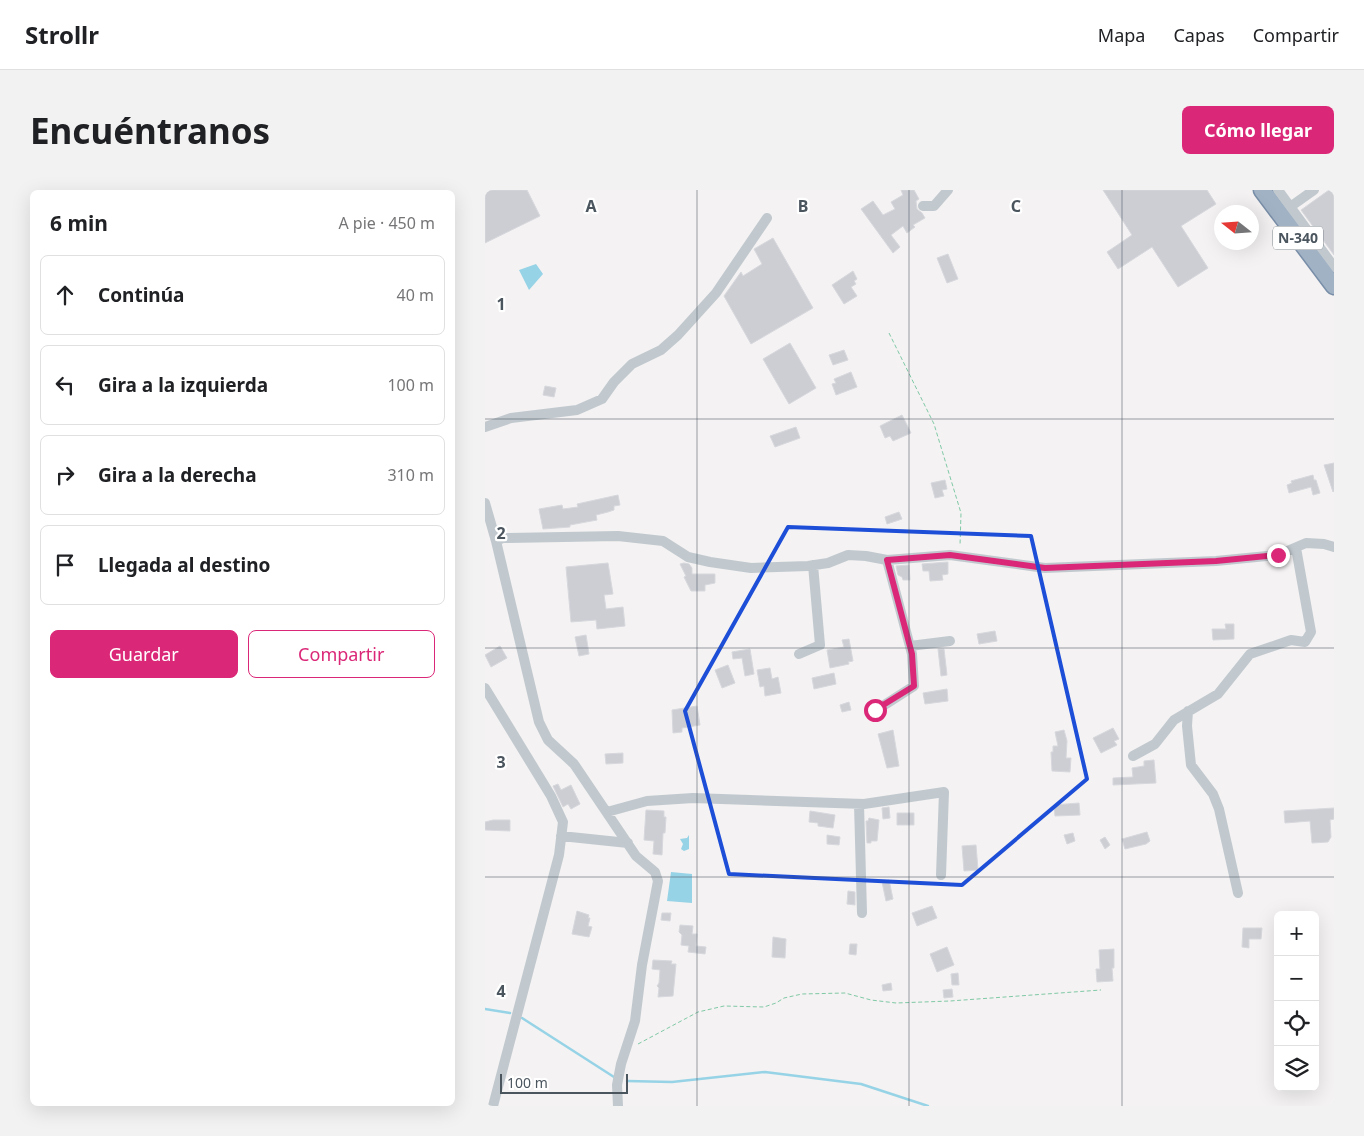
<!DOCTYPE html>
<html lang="es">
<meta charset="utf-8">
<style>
body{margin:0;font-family:"Noto Sans",sans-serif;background:#f2f2f2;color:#202124}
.controls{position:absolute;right:15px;bottom:15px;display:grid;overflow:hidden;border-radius:8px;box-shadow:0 5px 20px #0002}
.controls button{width:45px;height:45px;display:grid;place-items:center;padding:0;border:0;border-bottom:1px solid #e0e0e0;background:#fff;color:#202124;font:25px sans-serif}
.compass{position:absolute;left:729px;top:15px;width:45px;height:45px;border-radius:50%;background:#fff;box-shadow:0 5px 20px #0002;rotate:287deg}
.scale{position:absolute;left:15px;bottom:12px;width:128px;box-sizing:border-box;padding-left:5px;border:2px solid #4b555e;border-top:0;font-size:14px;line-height:18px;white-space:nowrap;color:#4b555e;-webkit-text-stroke:4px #fff;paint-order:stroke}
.stop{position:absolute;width:15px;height:15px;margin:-11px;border:4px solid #db2777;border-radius:50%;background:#fff}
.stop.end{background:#db2777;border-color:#fff;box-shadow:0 1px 5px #0008}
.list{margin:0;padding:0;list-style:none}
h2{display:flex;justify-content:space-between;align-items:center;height:65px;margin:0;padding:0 20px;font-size:21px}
h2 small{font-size:16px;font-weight:400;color:#757577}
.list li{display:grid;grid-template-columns:32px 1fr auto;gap:15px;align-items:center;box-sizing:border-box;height:80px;margin:0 10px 10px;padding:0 10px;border:1px solid #e0e0e0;border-radius:8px}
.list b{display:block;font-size:19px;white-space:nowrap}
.list em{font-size:16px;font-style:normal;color:#757577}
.actions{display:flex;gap:10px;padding:15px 20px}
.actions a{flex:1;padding:11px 0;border:1px solid #db2777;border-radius:8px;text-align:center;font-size:18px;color:#db2777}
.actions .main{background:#db2777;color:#fff}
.icon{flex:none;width:28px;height:28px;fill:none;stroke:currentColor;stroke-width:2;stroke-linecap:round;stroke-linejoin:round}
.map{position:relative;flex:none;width:849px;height:916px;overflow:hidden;border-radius:8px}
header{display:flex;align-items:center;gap:30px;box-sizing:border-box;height:70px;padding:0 25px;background:#fff;border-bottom:1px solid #e0e0e0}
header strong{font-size:24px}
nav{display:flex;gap:28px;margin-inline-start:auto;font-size:18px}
.intro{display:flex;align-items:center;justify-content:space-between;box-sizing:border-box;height:120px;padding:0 30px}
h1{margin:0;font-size:35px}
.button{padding:12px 22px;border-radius:8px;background:#db2777;color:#fff;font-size:18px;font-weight:700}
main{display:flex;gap:30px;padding:0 30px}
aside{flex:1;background:#fff;border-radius:8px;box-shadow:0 5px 20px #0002}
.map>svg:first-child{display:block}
.water{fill:#96d3e6}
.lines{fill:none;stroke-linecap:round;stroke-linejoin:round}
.stream{stroke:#96d3e6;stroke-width:2.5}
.building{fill:#ccced4;stroke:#d7d8dd}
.trunk-casing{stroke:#798ea8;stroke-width:19}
.path{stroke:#80c9a6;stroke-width:1;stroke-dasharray:4 2.5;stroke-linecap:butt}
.minor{stroke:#c1c9cf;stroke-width:10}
.trunk{stroke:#a1b2c5;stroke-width:16}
.route{stroke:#db2777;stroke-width:6}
.marked{fill:none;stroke:#1d4ed8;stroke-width:4;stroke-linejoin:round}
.grid{fill:none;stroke:#4b555e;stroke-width:1;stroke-opacity:0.55}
.labels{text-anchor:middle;stroke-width:4.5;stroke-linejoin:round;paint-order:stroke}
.shield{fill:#fff;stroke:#81888e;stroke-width:1}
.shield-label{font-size:14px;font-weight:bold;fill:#4b555e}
.grid-label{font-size:16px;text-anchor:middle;font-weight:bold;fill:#4b555e;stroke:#fff;stroke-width:4.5;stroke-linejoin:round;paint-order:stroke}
</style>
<header>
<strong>Strollr</strong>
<nav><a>Mapa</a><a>Capas</a><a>Compartir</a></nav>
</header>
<div class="intro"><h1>Encuéntranos</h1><a class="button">Cómo llegar</a></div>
<main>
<aside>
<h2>6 min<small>A pie · 450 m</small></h2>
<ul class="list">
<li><svg class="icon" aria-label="ahead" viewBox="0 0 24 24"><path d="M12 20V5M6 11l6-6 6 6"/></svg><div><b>Continúa</b></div><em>40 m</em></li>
<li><svg class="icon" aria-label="left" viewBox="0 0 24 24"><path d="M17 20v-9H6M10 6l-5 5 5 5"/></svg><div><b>Gira a la izquierda</b></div><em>100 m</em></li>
<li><svg class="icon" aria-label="right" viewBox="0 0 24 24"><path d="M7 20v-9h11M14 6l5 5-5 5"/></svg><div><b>Gira a la derecha</b></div><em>310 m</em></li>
<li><svg class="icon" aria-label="arrive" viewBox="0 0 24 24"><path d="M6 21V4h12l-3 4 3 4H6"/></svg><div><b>Llegada al destino</b></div></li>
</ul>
<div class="actions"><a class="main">Guardar</a><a>Compartir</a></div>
</aside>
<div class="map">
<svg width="849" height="916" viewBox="0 0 849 916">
<rect width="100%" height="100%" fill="#f4f2f2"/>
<path class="water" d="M51,74L58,84L44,100L34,80Z
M204,645V659L199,661L196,659L198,654L195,649L202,648Z
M186,682L207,684V713L182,711Z"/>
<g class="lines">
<path class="stream" d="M0,819L25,823
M37,828L129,887
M142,891L187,892L280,882L376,894L443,916"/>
</g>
<path class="building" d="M0,0H42L55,26L0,53Z
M416,0H429L434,9L431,11L432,19L437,23L440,28L428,35L430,37L422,43L418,36L406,45L415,57L408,63L376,19L388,11L398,25L410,19L406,12L418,5Z
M618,0H722L731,14L696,36L723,78L693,97L667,57L633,79L622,62L647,45Z
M844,0H849V65L816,20Z
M288,48L328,118L266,154L239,106L256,82L258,86L277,74L269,59Z
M463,64L473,89L462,93L452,68Z
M368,81L372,89L369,91L371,94L366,97L372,106L359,114L347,95Z
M305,153L331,198L304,214L278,169Z
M359,160L363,170L348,175L344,165Z
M366,182L372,197L351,205L347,194L351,193L349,189Z
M60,196L71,198L69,207L58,205Z
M417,225L426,243L408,251L405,246L400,248L395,236Z
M311,237L315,248L290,257L285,246Z
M849,273V301L848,302L839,275Z
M828,285L829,290H831L835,303L828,305L826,297L804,303L802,295L807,293L806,291Z
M460,290L462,299L457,300L459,306L450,308L446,293Z
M133,305L135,315L129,316V320L123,322L111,325L112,330L85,335V337L58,339L54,319L77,315L78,319L93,317L92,314Z
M414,322L417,329L402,334L400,327Z
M463,372V384L457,385L458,390L445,391L444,381H438L437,374Z
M123,373L128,404L119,405L121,419L138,417L140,436L112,439L111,430L86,432L81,377Z
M199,373L204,374L207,378V384H230V393L220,395V401H206L199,387L201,386L195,374Z
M424,375L425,390H418L417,387L413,385L411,376Z
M740,434H749V449L728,450L727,439H741Z
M510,441L512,451L494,454L492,444Z
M101,445L104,464L94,466L90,447Z
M364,449L368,471L363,472L364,474L345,478L342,460L359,457L357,450Z
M15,456L22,468L6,477L0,465Z
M265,459L269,484L260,486L257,468L248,469L247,462Z
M453,459H459L462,485L456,486Z
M243,475L250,493L237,498L230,480Z
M285,478L287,489L293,487L296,503L280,506L279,496L275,497L272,480Z
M349,483L351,494L329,499L327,488Z
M462,499L463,511L440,514L438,503Z
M364,512L366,520L357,522L355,515Z
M212,516L215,535L197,538V542L188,543L187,520Z
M628,538L634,549L629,551L632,555L616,563L608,548Z
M408,540L414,576L402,578L393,544Z
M579,540L582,551L581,568H586L585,582L567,581L566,562H568V556H573L570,542Z
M138,563V573L121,574L120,564Z
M669,570L671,593L628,595V588L648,587L647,578L659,576V571Z
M73,594L76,600L86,595L95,614L86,619L83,614L78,617L68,596Z
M594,613L595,625L570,626L569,615Z
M404,617L405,628L398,629L397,618Z
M849,618V629L845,630L846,647L843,652L827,653L825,631L800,633L799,621Z
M161,620L179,621V627H181L180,643H178L177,665L168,664L169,651L159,650Z
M325,621L350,625L348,638L333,636V633L324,632Z
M412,623H429V635H412Z
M384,628L394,630L392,651H386V653H382L381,631H383Z
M8,630H25V641L0,640V632Z
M662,642L665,651L661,654L640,659L637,649Z
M588,643L590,651L582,654L579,645Z
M342,645L355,647L354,655L342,654Z
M620,647L625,655L620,659L615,650Z
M491,655L493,680L479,681L477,656Z
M404,690L408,709L401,711L397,692Z
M363,701L370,702V715L362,714Z
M447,716L452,728L432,736L427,723Z
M92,721L104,725L103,728H105L103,736L107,737L104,747L87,744Z
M177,723H186L185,731L176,730Z
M195,735L208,736L207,744H212L211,756L221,757L220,764L203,762L204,756L196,755L197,745L194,742Z
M758,738H777L776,749H764V758L757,757Z
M288,747L301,749L300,768L287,767Z
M365,754H372L371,765L364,764Z
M462,757L469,775L452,782L445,764Z
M629,759V778H627L628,791L612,792L611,779H615L614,760Z
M168,770L187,771L186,774H191L188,806L173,807L174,798L172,796L174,793L175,780L167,779Z
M473,783L474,795H467L466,784Z
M406,793L407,800L398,801L397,795Z
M467,799L468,807L459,808L458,800Z"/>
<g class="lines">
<defs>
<path id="trunk" d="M777,0L849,96"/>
</defs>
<use href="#trunk" class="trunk-casing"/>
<path class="path" d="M404,143L449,234L476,323L475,356
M153,854L213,822L239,816L279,817L291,813L299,808L317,804L360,803L386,810L411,813L465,811L616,800"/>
<path class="minor" d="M793,0L849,77
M438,16H449L463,0
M805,17L829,0
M0,237L26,228L92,220L117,209L129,192L147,174L176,160L193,145L231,103L282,28
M0,313L11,351L54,532L63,550L89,574L151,666L170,682L173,691L157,775L150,831L136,874L132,895L133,916
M11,351L18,348L133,346L178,351L203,367L225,372L266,378L323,376L343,373L363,365L381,366L402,370L465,365L560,378L731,371L793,365L821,353L839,354L849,357
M425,456L465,451
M314,464L335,455L328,375
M0,498L66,606L78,632L74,665L8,916
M390,521L429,496L427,464L402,370
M703,521L702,536L706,575L728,604L734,619L753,703
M648,566L670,554L689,530L733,504L765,464L806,450L820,452L826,442L811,358
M374,614L377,723
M122,622L162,611L208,608L379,614L459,602L456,685
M76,646L143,653"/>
<use href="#trunk" class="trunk"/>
</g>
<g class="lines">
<path class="route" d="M390,520L429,496L427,464L402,370L465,365L560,378L731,371L793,365"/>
</g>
<path class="marked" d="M303,337L546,346L602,589L477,695L244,684L200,521Z"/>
<path class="grid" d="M212,0V916M424,0V916M637,0V916M0,229H849M0,458H849M0,687H849"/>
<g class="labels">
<rect class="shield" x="788" y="36.5" width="50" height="23" rx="4"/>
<g class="shield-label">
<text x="813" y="53">N-340</text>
</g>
</g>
<g class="grid-label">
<text x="106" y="22">A</text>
<text x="318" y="22">B</text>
<text x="531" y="22">C</text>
<text x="16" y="120">1</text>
<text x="16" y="349">2</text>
<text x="16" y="578">3</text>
<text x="16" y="807">4</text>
</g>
</svg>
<div class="controls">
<button>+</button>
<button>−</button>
<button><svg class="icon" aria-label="locate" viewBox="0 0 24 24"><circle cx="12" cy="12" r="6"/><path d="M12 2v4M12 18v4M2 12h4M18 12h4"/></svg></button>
<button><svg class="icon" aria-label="layers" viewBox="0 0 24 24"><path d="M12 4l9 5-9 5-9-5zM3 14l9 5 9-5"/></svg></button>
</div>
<svg class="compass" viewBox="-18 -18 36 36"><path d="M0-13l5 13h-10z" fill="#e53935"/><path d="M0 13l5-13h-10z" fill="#757577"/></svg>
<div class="scale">100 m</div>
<div class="stop" style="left:390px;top:520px"></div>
<div class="stop end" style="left:793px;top:365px"></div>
</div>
</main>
